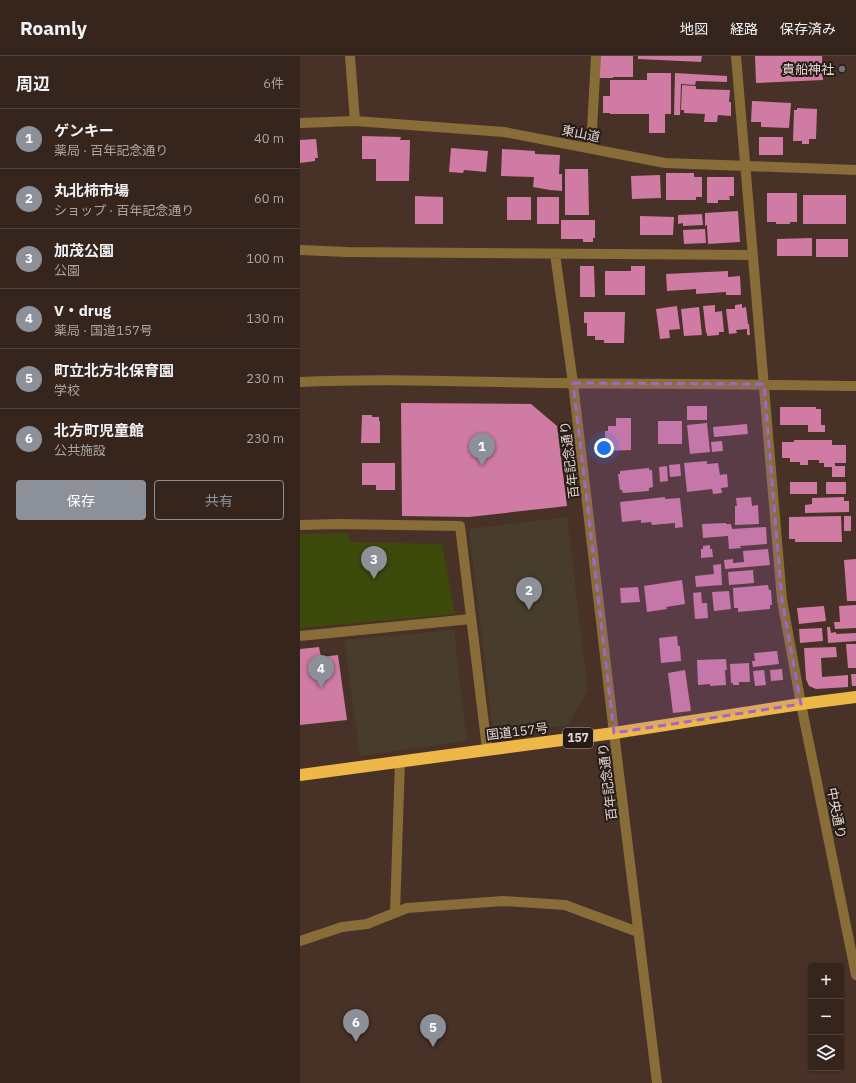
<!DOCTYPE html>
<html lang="ja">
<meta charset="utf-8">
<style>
body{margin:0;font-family:"IBM Plex Sans","Noto Sans JP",sans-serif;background:#41312a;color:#f1f3f6}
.controls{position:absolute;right:12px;bottom:12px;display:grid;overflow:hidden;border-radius:4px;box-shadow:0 1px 3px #0004}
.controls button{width:36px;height:36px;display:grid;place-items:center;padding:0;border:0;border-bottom:1px solid #50423b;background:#36251d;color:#f1f3f6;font:20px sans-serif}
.you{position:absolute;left:304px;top:392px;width:14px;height:14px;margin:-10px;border:3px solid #fff;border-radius:50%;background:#1a73e8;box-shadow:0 0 0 6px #1a73e833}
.badge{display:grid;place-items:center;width:26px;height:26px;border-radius:50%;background:#8c9099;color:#fff;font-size:13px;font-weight:700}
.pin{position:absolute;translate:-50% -33px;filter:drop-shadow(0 1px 2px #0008)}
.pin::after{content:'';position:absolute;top:21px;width:14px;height:12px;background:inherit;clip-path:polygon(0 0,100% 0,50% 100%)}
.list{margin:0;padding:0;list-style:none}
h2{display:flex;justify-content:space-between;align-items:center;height:52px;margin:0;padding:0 16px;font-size:17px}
h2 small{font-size:13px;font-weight:400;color:#aaa5a4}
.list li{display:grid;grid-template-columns:26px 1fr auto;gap:12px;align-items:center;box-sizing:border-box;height:60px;padding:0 16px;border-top:1px solid #50423b}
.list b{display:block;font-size:15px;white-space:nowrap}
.list p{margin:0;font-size:13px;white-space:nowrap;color:#aaa5a4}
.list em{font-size:13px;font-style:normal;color:#aaa5a4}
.actions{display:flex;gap:8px;padding:12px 16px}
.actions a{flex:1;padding:9px 0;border:1px solid #8c9099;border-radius:4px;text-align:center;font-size:14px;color:#8c9099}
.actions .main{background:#8c9099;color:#fff}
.icon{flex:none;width:22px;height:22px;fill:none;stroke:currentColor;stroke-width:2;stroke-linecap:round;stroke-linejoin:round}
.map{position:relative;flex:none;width:556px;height:1027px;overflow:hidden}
header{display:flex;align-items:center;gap:24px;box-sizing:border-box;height:56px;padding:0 20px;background:#36251d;border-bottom:1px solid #50423b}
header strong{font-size:19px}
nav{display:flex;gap:22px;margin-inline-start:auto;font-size:14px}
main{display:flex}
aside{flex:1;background:#36251d}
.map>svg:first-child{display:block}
.commercial{fill:#483d2d}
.green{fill:#3c4a0c}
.building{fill:#d07ba3}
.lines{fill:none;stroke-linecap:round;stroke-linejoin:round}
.minor{stroke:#886d38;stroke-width:10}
.highway{stroke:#eeb848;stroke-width:12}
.marked{fill:#a067c5;fill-opacity:0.2;stroke:#a067c5;stroke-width:3;stroke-dasharray:8 5;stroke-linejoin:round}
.worship-dot{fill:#6b7280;stroke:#261c17;stroke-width:1.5}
.labels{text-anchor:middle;stroke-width:4;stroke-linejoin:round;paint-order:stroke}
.shield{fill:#261c17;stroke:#ab9e98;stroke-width:1}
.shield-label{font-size:12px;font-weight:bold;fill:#e4d5cf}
.poi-label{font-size:13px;fill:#e4d5cf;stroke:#261c17;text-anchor:end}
.street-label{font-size:13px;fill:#e4d5cf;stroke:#261c17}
</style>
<header>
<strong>Roamly</strong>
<nav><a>地図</a><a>経路</a><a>保存済み</a></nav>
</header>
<main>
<aside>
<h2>周辺<small>6件</small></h2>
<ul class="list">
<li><span class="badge">1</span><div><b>ゲンキー</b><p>薬局 · 百年記念通り</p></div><em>40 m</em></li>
<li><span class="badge">2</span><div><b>丸北柿市場</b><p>ショップ · 百年記念通り</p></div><em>60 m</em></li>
<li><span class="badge">3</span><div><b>加茂公園</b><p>公園</p></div><em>100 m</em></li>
<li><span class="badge">4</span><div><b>V・drug</b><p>薬局 · 国道157号</p></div><em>130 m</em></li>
<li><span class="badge">5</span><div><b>町立北方北保育園</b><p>学校</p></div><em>230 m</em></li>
<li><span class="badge">6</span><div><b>北方町児童館</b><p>公共施設</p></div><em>230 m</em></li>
</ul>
<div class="actions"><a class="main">保存</a><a>共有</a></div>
</aside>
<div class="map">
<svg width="556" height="1027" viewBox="0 0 556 1027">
<rect width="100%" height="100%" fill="#483127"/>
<path class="commercial" d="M267,461L288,635L268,669L200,681L193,675L169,473Z
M154,574L167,685L60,700L44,584Z"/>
<path class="green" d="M48,477L49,486L142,488L155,558L0,572V478Z"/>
<path class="building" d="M299,0H333V21H313V22H299Z
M338,0H402L401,6L338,3Z
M455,0H522L523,24L456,27Z
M347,17H371V58H365V77H349V58H310V57H303V40H310V24H347Z
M375,17L427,20V26L396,25L395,29L381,28L380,59H374Z
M382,29L396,30V33L430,34L429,46H431V60L418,59L417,66H404L405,58L384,57V54H381Z
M452,45L491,47L489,72L461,71V66H451Z
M497,52L517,53L516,83H509V88H502V85H493L494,54H497Z
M62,80L101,81L100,84H110L109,125H76V103H62Z
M459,81H483V99H459Z
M16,83L18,102H15V105L0,107V84Z
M151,92L188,95L186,116L164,114L163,117L149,116Z
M202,93L235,95V98L260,99L259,118H262V135L250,134L233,131L234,121L201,120Z
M265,113H288L289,159H265Z
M366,117H394V121H402V141H396V144H366Z
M360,119L361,142L332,143L331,120Z
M407,121H434V140H429L430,144H418V147H407Z
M467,137H497V166H490V168H476V166H467Z
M503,139H546V168H503Z
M115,140L143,141V168H115Z
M207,141H231V164H207Z
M237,141H259V168H237Z
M438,155L440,186L408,188L407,169L405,170V157Z
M402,158L403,169L383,170V167L378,168V159Z
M340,160L374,161L373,179H340Z
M261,164H295V182H293V186H283V183H261Z
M405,173L406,187L384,188L383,174Z
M512,182V200H477V183Z
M516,183H548V201H516Z
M280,210H294L295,241H280Z
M331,210H345V239H305V215H331Z
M428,215V221L440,220L441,239H426V236L396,238V233L367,235L366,218Z
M442,248V252L446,251L448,268H449L450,279H447V273L436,274L437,277L429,278L426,253H435V249Z
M415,249V256L422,255L424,276H419V279L407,280V277H406L403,250Z
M377,250L380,273L369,274L370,282L360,283L356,253Z
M399,251L402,279L384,280L381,253Z
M284,256H325L324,287H304V284H295V280H287V267H284Z
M101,347L231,348L257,370L267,450L169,461L102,460Z
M387,350H407V364H387Z
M480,351H516V353H521V369H525V376H508V369H480Z
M62,359H72V361H79V365H80V387H61Z
M316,362H331V394L305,395V375H308V370H316Z
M358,365H382V388H358Z
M407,367L410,396L390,398L387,369Z
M447,368L448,378L414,381L413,371Z
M494,384H532V389H546V407H535V410H545V421H532V411H524V407H519V404H508V409H500V406H490V402H482V386H494Z
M422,385L423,395L412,396L411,386Z
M407,405V408L418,407L420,419L427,418L428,431L421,432L422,437L413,438L412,433L387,436L384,407Z
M62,407H95V434H76V429H62Z
M380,408L381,420L370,421L369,409Z
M367,410L368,425L360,426L359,411Z
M349,412V414H352L353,431L349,432V435L323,437L322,434H320L318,418H320V415Z
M490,426H517V438H490Z
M526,426H546V438H526Z
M365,441V443L380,442L383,471L375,472V467L352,469L351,466L341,467V464L322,466L320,446Z
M451,441L452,450L458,449L459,468L435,469V450H437L436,442Z
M544,441V445H549V456L505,457V449L512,448V442Z
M541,460L542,486H495V483H489V461Z
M544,460H551V475H544Z
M426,467V468H431L432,473L466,471L467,488L440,490L441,492L429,493L428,480L403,482L402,468Z
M410,489V493H412L413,501L401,502V493H403V490Z
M468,493L470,509L425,513L424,504L433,503V507L444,506L443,495Z
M556,503V545H547L544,504Z
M421,508L422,529L396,531L395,520L414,518L413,509Z
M453,514L454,527L429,529L428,516Z
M382,524L385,548L366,551L367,553L347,556L344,530Z
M468,529L469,534H471L472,549H470V553L438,556V552H434L433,532Z
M338,531L340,546L321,547L320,532Z
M429,535L431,553L414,555L412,536Z
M401,536L402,547H407L408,562L395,563L393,537Z
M556,549V572L535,573L534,566H540L539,550Z
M524,550L526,565L499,568L497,552Z
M527,571H530L531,577L536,576V578L556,577V585L528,587Z
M522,572L523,585L500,587L499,573Z
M377,580L378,590H380L381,605L361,607L359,582Z
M546,588H556V612H548Z
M19,591L21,601L38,599L47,664L0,669V593Z
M536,591L537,601L521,602L522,621L548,619V631L516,633L509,630L506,623L504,592Z
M477,595L479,608L453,611L452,605H455L454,597Z
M426,603L427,614H425L426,629L410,630V628L398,629L397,604Z
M449,607L450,626H439V629H433V627H431L430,608Z
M482,613L483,624L471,625L470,614Z
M385,614L391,655L373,657L368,617Z
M464,614L466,629L455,630L453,615Z
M551,618H556V630H552Z"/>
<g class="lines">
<path class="minor" d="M50,0L55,65
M436,0L482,544L501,648L556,919
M0,67L55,65L204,76L365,107L556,114
M291,92L296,0
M0,194L46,196L452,199
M255,198L273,327L314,677L357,1027
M0,326C84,322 169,326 254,327C355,328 455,328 556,330
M0,469L37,468L160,470L187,693
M0,580L171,563
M95,857L100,705
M0,885L42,871L67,868L107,852L203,845L265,849L338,876"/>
<path class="highway" d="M0,719L314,677L501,648L556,641"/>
</g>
<path class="marked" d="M273,327L464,328L482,544L501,648L314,677Z"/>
<circle class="worship-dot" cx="542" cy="13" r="4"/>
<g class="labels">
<rect class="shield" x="263" y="672" width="30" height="20" rx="3"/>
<g class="shield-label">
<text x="278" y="686">157</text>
</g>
<g class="poi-label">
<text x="534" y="18">貴船神社</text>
</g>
<g class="street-label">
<text transform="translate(281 77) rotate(11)" y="5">東山道</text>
<text transform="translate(269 404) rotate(-97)" y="5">百年記念通り</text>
<text transform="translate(217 675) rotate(-7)" y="5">国道157号</text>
<text transform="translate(307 726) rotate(-97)" y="5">百年記念通り</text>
<text transform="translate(537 757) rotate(79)" y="5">中央通り</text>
</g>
</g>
</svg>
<div class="controls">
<button>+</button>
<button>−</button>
<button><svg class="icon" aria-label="layers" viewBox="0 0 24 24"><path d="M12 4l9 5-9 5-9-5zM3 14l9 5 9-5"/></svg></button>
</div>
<div class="you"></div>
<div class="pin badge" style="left:182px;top:410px">1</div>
<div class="pin badge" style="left:229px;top:554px">2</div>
<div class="pin badge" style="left:74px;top:523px">3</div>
<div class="pin badge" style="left:21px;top:632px">4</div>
<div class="pin badge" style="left:133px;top:991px">5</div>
<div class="pin badge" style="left:56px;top:986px">6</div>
</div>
</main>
